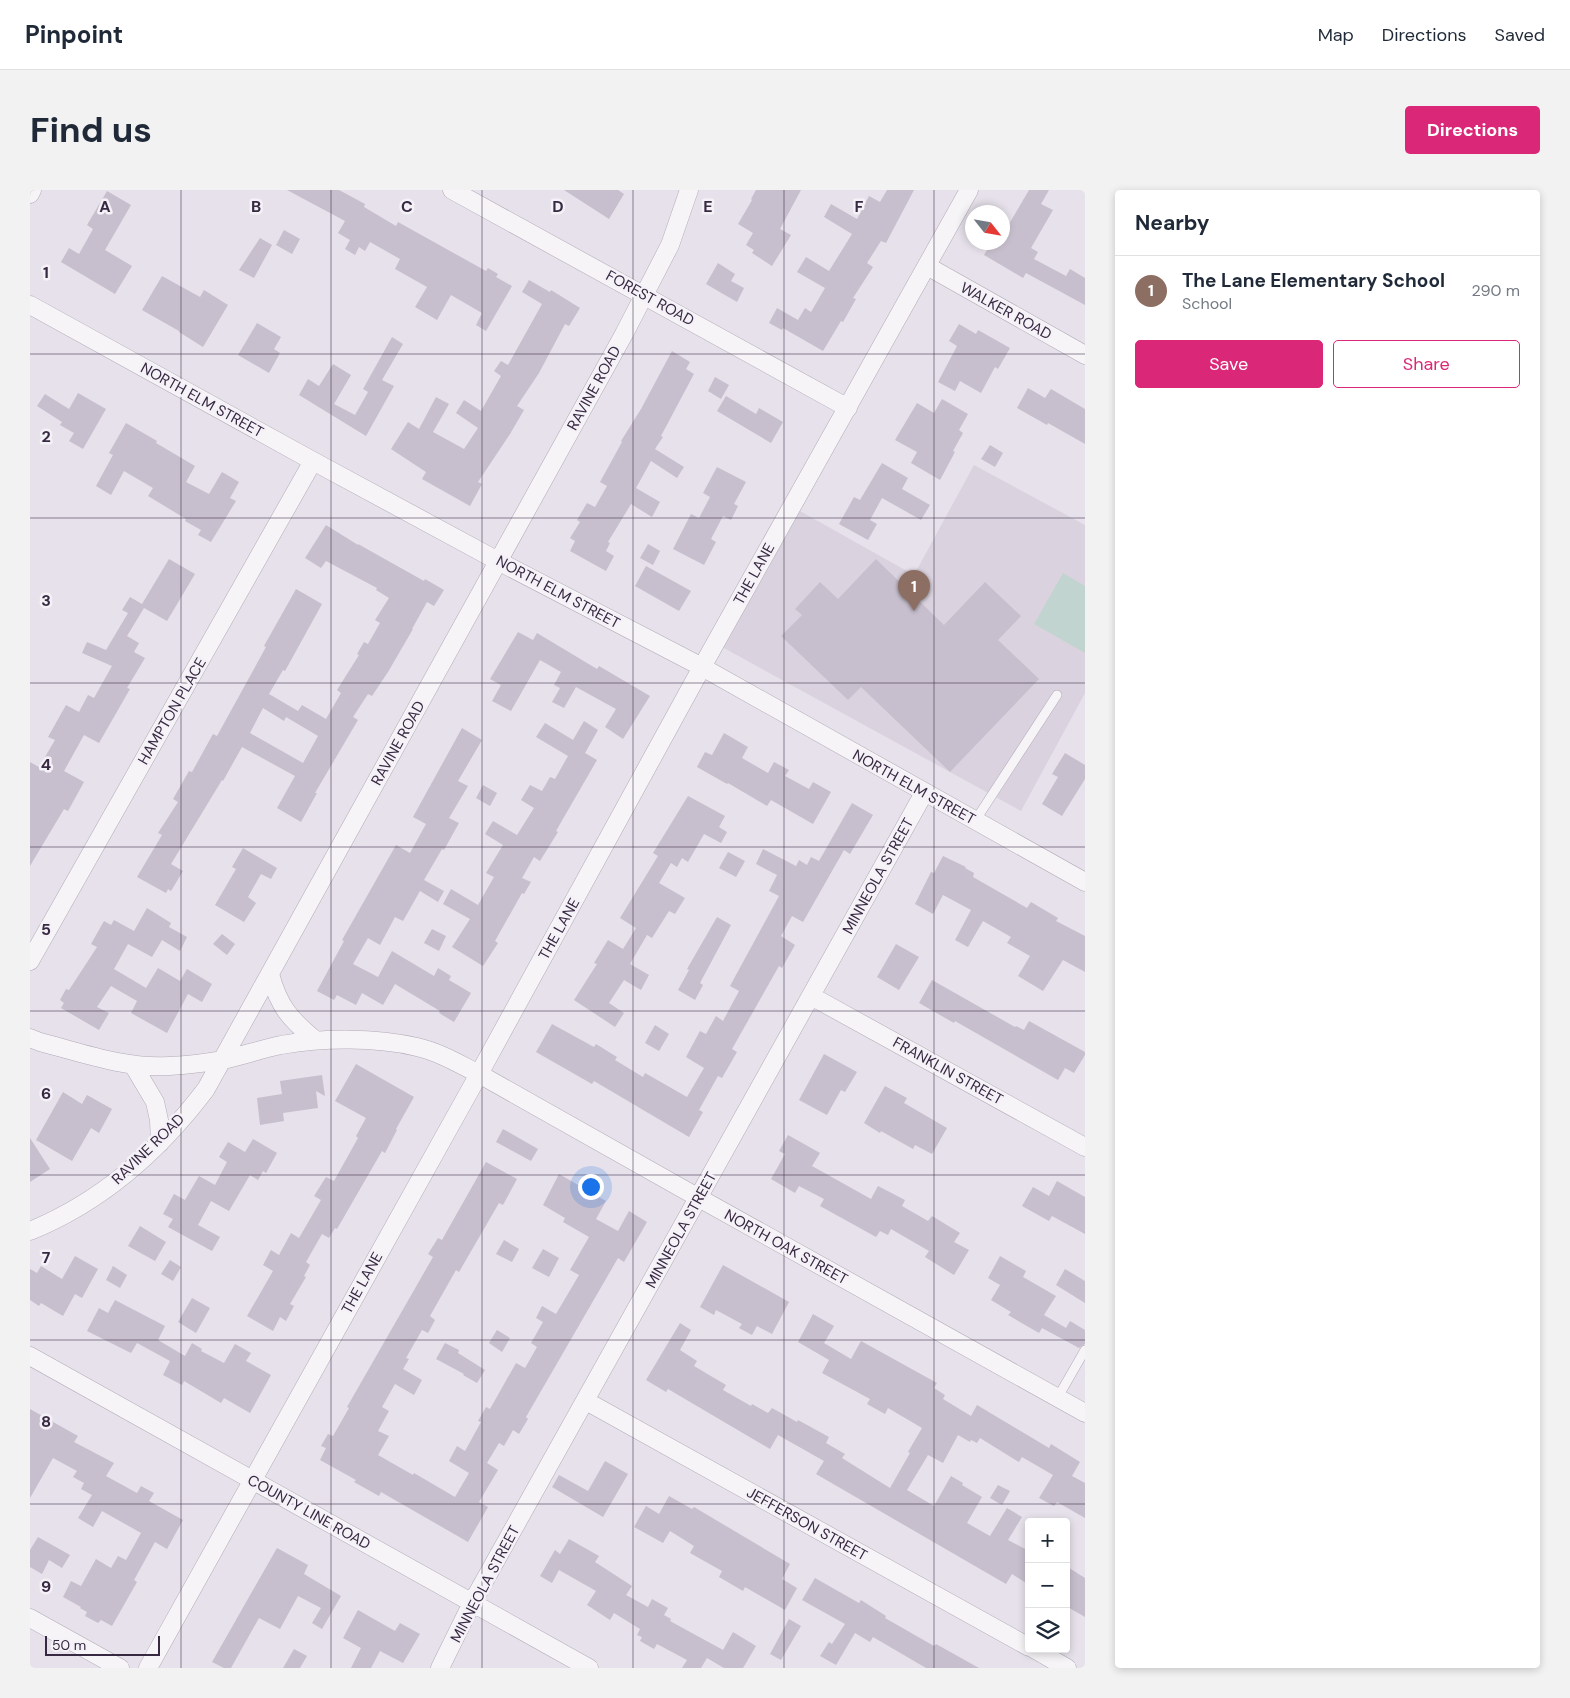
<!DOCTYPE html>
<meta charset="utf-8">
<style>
body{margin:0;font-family:"DM Sans",sans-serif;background:#f2f2f3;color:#1f2937}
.controls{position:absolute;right:15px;bottom:15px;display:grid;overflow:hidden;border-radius:5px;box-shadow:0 2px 8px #0003}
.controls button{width:45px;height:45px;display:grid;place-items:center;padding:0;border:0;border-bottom:1px solid #e0e1e3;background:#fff;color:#1f2937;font:25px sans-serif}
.compass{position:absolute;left:935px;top:15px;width:45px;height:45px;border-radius:50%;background:#fff;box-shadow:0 2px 8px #0003;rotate:121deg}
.scale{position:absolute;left:15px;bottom:12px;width:115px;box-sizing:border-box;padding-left:5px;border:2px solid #382942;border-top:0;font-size:14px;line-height:18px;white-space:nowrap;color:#382942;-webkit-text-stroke:4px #f4f1f7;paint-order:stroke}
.you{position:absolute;left:560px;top:996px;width:18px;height:18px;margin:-12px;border:4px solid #fff;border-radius:50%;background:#1a73e8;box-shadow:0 0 0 8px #1a73e833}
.badge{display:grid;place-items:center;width:32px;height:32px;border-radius:50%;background:#db2777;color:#fff;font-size:16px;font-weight:700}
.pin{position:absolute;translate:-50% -41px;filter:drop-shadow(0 1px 2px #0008)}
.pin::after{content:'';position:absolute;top:26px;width:18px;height:15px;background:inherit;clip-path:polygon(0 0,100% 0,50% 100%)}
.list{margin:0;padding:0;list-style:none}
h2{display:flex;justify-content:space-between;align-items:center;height:65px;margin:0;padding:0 20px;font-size:21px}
h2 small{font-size:16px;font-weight:400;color:#747a83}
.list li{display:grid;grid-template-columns:32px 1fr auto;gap:15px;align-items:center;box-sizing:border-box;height:70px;padding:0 20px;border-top:1px solid #e0e1e3}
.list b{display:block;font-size:19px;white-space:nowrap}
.list p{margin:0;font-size:16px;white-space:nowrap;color:#747a83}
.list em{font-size:16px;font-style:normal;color:#747a83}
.actions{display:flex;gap:10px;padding:15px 20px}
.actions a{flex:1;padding:11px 0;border:1px solid #db2777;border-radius:5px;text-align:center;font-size:18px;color:#db2777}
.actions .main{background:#db2777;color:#fff}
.icon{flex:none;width:28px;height:28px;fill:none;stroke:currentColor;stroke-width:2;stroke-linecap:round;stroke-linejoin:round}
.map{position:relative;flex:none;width:1055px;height:1478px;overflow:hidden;border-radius:5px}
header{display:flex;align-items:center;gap:30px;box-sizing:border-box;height:70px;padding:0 25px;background:#fff;border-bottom:1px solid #e0e1e3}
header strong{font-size:24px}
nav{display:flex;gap:28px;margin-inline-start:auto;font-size:18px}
.intro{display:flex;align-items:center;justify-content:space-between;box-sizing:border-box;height:120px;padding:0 30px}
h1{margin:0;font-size:35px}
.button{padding:12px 22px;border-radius:5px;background:#db2777;color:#fff;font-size:18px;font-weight:700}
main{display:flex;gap:30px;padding:0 30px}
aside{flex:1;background:#fff;border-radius:5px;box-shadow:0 2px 8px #0003}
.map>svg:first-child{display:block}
.built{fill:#dad3df}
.green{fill:#c2d4cf}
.building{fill:#c7bfcd;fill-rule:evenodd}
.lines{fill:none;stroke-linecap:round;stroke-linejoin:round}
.service-casing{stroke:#b2aab8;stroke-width:10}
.minor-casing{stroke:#b2aab8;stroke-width:19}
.service{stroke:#f7f4f8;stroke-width:9}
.minor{stroke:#f7f4f8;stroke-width:18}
.grid{fill:none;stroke:#382942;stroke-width:1;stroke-opacity:0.55}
.labels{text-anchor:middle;stroke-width:5;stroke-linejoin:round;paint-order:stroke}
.street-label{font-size:15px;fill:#382942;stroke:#f4f1f7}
.grid-label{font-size:16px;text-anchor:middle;font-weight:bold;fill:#382942;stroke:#f4f1f7;stroke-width:5;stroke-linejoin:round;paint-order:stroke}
</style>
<header>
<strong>Pinpoint</strong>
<nav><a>Map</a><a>Directions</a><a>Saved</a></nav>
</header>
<div class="intro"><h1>Find us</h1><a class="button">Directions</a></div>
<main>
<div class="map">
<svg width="1055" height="1478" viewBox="0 0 1055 1478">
<rect width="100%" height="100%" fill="#e6e1ea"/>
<path class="built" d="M944,275L1055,335V503L991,621L692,457L770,321L884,385Z"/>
<path class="green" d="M1033,383L1055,396V463L1004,434Z"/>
<path class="building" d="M257,0H309L335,14L334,17L366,36L368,32L456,81L458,78L468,84L466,87L482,96L456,141L446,135L452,123L421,105L407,130L385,117L397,97L365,79L370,69L340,52L335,61L329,57L325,65L315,59L320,50L308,43L315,31Z
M534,0H588L594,4L579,29Z
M726,0H771L750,39L761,45L742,76L722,63L724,60L716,55L723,43L708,34L722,10L721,9Z
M857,0H884L856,53L851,51L837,73L843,77L823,108L826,109L813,132L811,131L793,161L753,138L752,140L739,133L747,118L768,130L775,118L781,122L795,98L767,82L776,67L799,81L822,44L794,27L801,14L827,29L839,6L850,12Z
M999,0H1019L1011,14L1023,20L1001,58L1008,62L1004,69L1036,86L1040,79L1055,88V115L996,83L993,88L954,65L962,52H972V46Z
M77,1L101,15L75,60L102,76L85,104L31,72L39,58L49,64L63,39L57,35Z
M254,40L270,49L262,64L246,55Z
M230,48L242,55L224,88L209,80Z
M688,73L705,84L701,91L714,98L707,112L676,94Z
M132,86L170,107L174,100L198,115L173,157L149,142V141L112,120Z
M499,90L520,102L521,100L550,118L539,136L535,134L509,183L487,216L494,220L480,244L448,292L452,294L440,316L392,289L396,282L361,259L378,232L389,239L406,207L419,214L403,242L434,259L448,238L426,223L434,210L451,221L471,186L464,181L471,171L478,175L512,114L492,102Z
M227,133L251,147L244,159L250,163L239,183L208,165Z
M929,134L946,144L948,140L980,158L968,179L965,177L951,203L930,191L925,201L908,192L927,156L919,151Z
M362,147L373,154L352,190L364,196L336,246L269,205L278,189L289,196L303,174L321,185L304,214L325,225L338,202L333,199Z
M642,161L660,172L656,179L664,184L631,246L633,247L625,259L654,277L647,288L621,271L606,298L630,312L622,327L601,314L578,352L580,353L576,361L584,366L576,381L540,361L545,351L540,348L550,332L547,330L557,313L565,317L577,296L570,292L592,252L591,251L611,219Z
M685,187L699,195L691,209L678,201Z
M998,198L1015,208L1021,199L1055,219V254L1018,233L1017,235L987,218Z
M48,203L76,219L53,259L39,251L44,243L30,235L32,232L7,216L15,204L39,219Z
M696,206L726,224L729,218L753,232L741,253L687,221Z
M912,209L938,224L929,240L933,243L923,261L925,262L910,290L881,273L887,262L865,250L887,213L904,223Z
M96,233L127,251L126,253L165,276L156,292L179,304L192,282L209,292L200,308L206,311L181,352L168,345L171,340L155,331L156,329L118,306L123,298L94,281L81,305L66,296L83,265L79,263Z
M960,255L973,263L965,277L951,269Z
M852,273L878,288L872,299L900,315L891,330L852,308L840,330L847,334L838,350L809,334L824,307L830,310Z
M687,277L716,292L704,314L708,316L701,330L693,326L681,349L686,352L674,375L643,359L661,324L669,328L680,307L673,303Z
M296,335L328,355V354L394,391L395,389L414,400L404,416L397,412L382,439H383L358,482L342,506L338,504L323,527L328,530L285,603H287L271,632L247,618L265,586L212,557L193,591L192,590L141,674L153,681L141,701L138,699L136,703L107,687L132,645L128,643L148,612L143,609L159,581L162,582L183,544L187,546L236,457L234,456L266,399L292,414L255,481L253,480L239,504L268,521L272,515L296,529L311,503L307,500L329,465L327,464L334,452L338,454L350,433L345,430L359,408L346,400L347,398L296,371L291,378L275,368ZM233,518L254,531L256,527L288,546L273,573L220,543Z
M618,354L630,361L623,375L610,368Z
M139,369L165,384L137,431L114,418L97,446L109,453L104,462L115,468L97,498L100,499L69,553L54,545L34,581L54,592L38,621L34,619L0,676V572L9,577L25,550L18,547L36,515L49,522L58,505L64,508L82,476L52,463L57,452L76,460L98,423L92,420L100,407L112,414Z
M846,369L914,435L955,392L991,426L968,450L1009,489L920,582L831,497L818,510L751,446L772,425L765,419L790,392L808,409Z
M616,376L661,401L649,421L605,396Z
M488,442L503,450L507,443L567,479L569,476L620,506L593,549L575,537L586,519L546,497L534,518L522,512L530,498L524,495L531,482L510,470L481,521L462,511L471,495L460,489Z
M554,531L568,540L555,563L567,570L526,641L528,642L510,671L504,667L492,688L501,692L494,704L492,703L465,751L468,753L453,776L422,757L440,729L413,714L421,699L448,715L464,687L456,683L473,655L455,644L463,631L487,645L504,618L491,610L500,595L512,601L520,587L525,589L538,566L506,547L515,533L543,550Z
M432,538L452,550L428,591L438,596L419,628L429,633L414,660L412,659L394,690L414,701L408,712L390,701L373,731L365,727L350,755L338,748L323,774L348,787L362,761L404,786L408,778L421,786L419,790L441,803L424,832L409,823L410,821L365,794L353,815L332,803L326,815L307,805L304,810L287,801L314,751L312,750L366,655L380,663L396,634L383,627Z
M694,543L718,557L712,568L738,583L744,572L759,580L755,586L779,599L783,592L801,602L783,634L741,610L737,616L698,593L697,594L667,577L675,562L682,565Z
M1035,563L1055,575V589L1032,626L1012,614L1028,587L1022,584Z
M453,595L467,603L460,616L446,608Z
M658,606L695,626L689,637L697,642L691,653L674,644L658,672L652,668L647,677L641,673L629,693L655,708L645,724L639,721L622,748L617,745L600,774L619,785L611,800L594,790L579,813L594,823L585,837L544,810L567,774L564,773L578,750L593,759L606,738L590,728L628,666L623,663Z
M822,613L843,625L820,664L814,660L773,732L762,726L751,746L765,755L752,778L749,776L702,859L707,862L692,888L688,886L669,920L673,922L659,947L564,891L562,894L506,862L522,834L564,857L566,854L587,867L585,870L613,887L615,883L657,907L674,878L656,867L670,841L676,844L686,826L693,831L709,801L700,796L749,706L739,701L747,685L726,674L733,659L766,676L769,670L777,675L781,667L789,671Z
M213,658L247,678L241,689L231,684L218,707L226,713L214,732L185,715L206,679L202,677Z
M698,662L715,671L706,687L689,678Z
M913,666L936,677L935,678L944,683L943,687L997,718L1001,712L1028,728L1026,731L1055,746V782L1033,770L1013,801L988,786L1000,766L977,753L981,747L953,731L938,757L925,750L941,720L913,705L903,724L885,714L901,682L904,683Z
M117,718L141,733L139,737L157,747L150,761L132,750L122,767L98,754L84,779L116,798L128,778L150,791L157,779L182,794L172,812L158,804L137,843L101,823L107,811L81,796L67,817L79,823L69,840L31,818L34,813L30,810L36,799L39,800L67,757L61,754L74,731L81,735L84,730L104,741Z
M687,727L701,735L670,793L673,795L665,810L648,800L659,780L657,779Z
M402,739L416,746L409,761L394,753Z
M192,744L205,754L197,765L183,754Z
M866,754L889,767L869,800L847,787Z
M902,790L985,837L986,836L994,840L999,831L1055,862V865L1044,883L1035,878L1028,890L925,831L924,833L889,813Z
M625,835L639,844L629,861L615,853Z
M794,864L827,882L815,902L811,900L797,925L769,910Z
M326,874L384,907L366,939L367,940L355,963L352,961L307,1039L305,1038L299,1048L292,1044L276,1072L280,1075L274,1086L276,1087L260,1114L264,1116L256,1131L250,1127L243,1141L217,1126L243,1081L233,1075L241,1060L249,1065L261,1043L269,1048L291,1010L284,1006L296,987L304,991L328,948L326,946L336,928L305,911Z
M292,885L295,906L286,901L288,918L253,923L254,931L230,935L227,908L252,904L250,891Z
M855,896L877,908L874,913L917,938L902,964L885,955L883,959L851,941L850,943L834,933Z
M33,902L52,914L57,905L82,919L69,943L61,938L42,971L6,950Z
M473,939L508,959L501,971L466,952Z
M758,945L790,963L782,976L841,1009L848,996L875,1010L872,1016L898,1031L902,1026L930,1043L924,1052L939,1060L924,1085L895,1067L899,1061L861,1039L858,1045L850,1041L846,1047L790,1016L794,1009L769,996L765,1003L741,989L755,964L749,961Z
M0,948L20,979L0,992Z
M223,949L247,963L236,983L233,981L228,990L220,985L199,1021L181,1011L168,1035L190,1047L182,1061L138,1037L143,1029L133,1024L144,1004L155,1010L169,986L185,995L197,972L189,967L198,952L215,962Z
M456,972L487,989L473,1015L469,1013L429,1082L426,1080L400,1126L405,1130L398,1143L392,1140L376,1168L379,1169L373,1179L392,1190L384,1205L365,1194L352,1217L359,1221L348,1241L359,1246L348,1265L383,1285L384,1283L425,1307L439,1283L419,1271L427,1256L435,1261L451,1232L448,1231L456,1217L460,1219L486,1173L495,1178L507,1157L501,1153L513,1132L506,1128L512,1116L526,1124L549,1085L540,1080L559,1047L533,1032L535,1028L513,1015L529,984L576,1011L566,1029L588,1041L599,1021L617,1032L594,1072L588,1068L496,1227L498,1229L489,1244L483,1240L474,1256L469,1253L457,1273L468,1280L449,1312L458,1317L438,1352L351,1302L349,1306L324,1292L326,1290L290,1270L296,1258L291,1256L298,1244L303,1246L319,1218L317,1217L403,1067L398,1064L408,1048L412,1050L417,1041Z
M1027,991L1055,1007V1044L1022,1026L1019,1031L992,1016L1003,997L1019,1006Z
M110,1036L136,1052L125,1071L98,1056Z
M474,1050L489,1059L482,1072L466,1064Z
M513,1059L529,1068L519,1087L502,1078Z
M45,1066L68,1079L52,1108L45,1104L33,1126L11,1113L9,1116L0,1110V1079L7,1083L11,1076L32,1089Z
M970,1066L996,1081L993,1087L1026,1106L1014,1125L1036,1138L1040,1131L1055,1140V1154L1049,1158L1012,1138L1009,1143L978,1125L981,1122L961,1110L970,1095L958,1088Z
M140,1070L151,1077L143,1091L131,1084Z
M693,1075L759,1112L742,1144L727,1136L722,1145L709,1138L712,1134L686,1120L684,1125L670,1117Z
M83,1076L97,1085L90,1098L76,1090Z
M1035,1079L1055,1091V1113L1026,1095Z
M162,1108L180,1118L166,1143L148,1132Z
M85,1110L135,1136L128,1150L155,1166L162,1153L172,1159L171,1161L194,1173L205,1154L221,1163L216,1171L241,1185L220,1223L194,1208L191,1213L154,1191L152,1195L133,1185L140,1171L107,1153L101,1163L57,1141L69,1118L78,1123Z
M783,1124L804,1136L794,1153L821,1169L831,1151L907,1193L904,1198L915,1205L913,1209L941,1226L947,1215L1019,1258L1021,1254L1050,1272L1042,1286L1055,1293V1328L1027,1312L1024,1316L1009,1308L1023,1285L992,1267L989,1272L950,1248L947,1253L941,1250L940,1252L928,1245L913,1273L898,1265L877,1300L904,1316L921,1286L933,1293L932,1295L952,1307L937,1333L960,1346L977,1318L992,1327L978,1350L999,1361V1395L982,1384L976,1394L786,1284L794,1271L748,1245L740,1259L638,1199L636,1202L616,1190L650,1133L661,1140L650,1160L667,1171L664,1176L696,1195L693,1200L721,1216L722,1214L738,1223L742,1218L767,1232L768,1230L799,1247L796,1253L815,1264L812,1268L860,1298L880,1263L878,1262L892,1238L858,1218L855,1224L837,1214L840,1209L792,1183L799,1170L768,1152Z
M467,1140L480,1148L472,1162L459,1153Z
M415,1153L429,1160L428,1163L455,1180L447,1193L433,1185L434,1184L406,1169Z
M0,1219L48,1246L44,1252L84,1273L76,1286L107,1303L111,1296L124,1303L119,1311L153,1330L137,1359L125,1352L104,1390L107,1392L82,1436L71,1430L68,1433L55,1426L57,1422L50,1418L51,1417L33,1407L41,1391L51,1396L66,1369L81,1378L88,1366L96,1370L111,1343L72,1321L63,1337L48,1328L62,1305L51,1299L54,1293L43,1287L47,1281L23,1268L0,1308Z
M575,1271L598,1284L573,1327L522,1297L529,1285L558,1301Z
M968,1295L980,1301L972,1315L960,1308Z
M639,1306L662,1319L664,1317L760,1374L752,1389L767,1398L755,1420L715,1397L713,1401L689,1387L692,1381L660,1363L664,1356L640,1341L633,1353L604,1337L616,1316L629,1324Z
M8,1347L40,1365L32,1378L19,1370L12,1384L0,1377V1360Z
M539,1349L569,1366L565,1372L602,1396L596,1405L618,1417L622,1409L638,1418L634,1425L641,1429L640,1431L693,1460L703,1442L726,1456L713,1478H694L677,1468L671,1478H652L657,1470L627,1454L624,1459L610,1451L612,1447L607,1445L610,1439L584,1423L580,1430L557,1415L566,1401L529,1380L522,1393L510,1386L525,1360L530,1364Z
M247,1358L278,1375L274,1384L311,1406L292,1439L282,1433L291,1418L268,1406L250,1439L229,1428L201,1478H194L182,1472Z
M1036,1376L1055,1388V1427L1036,1416Z
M785,1388L829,1413L831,1410L856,1426L855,1428L904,1456L906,1454L949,1478H896L843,1447L840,1452L825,1443L806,1475L790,1466L799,1452L802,1454L815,1434L772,1410Z
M328,1420L365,1441L370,1433L390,1444L373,1473L350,1461L341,1478H321L331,1458L313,1448Z
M759,1429L771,1436L751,1470L740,1464Z
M264,1459L277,1466L270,1478H253Z"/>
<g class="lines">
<defs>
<path id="service" d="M945,631L1027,505
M1028,1207L1055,1160"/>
<path id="minor" d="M422,0L818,218
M0,4L2,0
M897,76L1055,165
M0,115L283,271L468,371L672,477L1055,692
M0,771L283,271
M240,784C249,817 260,829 285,850
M781,806L1055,957
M0,848L10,852C52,863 96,879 139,876C157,875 175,873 192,870C212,866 231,859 251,855C293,848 345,847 387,857C409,862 429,874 449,884L669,1008L1055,1223
M103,875L125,912L129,930L130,953
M0,1041C71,1012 130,960 176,899L594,144L640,55L659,0
M0,1166L559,1478
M556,1211L999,1457
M0,1428L90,1478
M1004,1459L1037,1478
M118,1478L449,884L672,477L939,0
M410,1478L442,1413L894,603"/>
</defs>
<use href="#service" class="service-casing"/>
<use href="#minor" class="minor-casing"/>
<use href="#service" class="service"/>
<use href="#minor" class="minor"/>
</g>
<path class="grid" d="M151,0V1478M301,0V1478M452,0V1478M603,0V1478M754,0V1478M904,0V1478M0,164H1055M0,328H1055M0,493H1055M0,657H1055M0,821H1055M0,985H1055M0,1150H1055M0,1314H1055"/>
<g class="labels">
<g class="street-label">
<text transform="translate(620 108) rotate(29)" y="5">FOREST ROAD</text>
<text transform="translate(976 121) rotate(29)" y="5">WALKER ROAD</text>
<text transform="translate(564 198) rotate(-61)" y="5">RAVINE ROAD</text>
<text transform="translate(172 210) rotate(29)" y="5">NORTH ELM STREET</text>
<text transform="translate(724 384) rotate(-61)" y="5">THE LANE</text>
<text transform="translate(528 402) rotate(28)" y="5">NORTH ELM STREET</text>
<text transform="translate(142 521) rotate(-60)" y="5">HAMPTON PLACE</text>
<text transform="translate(368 553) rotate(-61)" y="5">RAVINE ROAD</text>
<text transform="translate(884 597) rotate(29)" y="5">NORTH ELM STREET</text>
<text transform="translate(848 686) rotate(-61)" y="5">MINNEOLA STREET</text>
<text transform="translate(529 739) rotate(-61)" y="5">THE LANE</text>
<text transform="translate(918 881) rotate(29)" y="5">FRANKLIN STREET</text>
<text transform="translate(118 959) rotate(-44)" y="5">RAVINE ROAD</text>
<text transform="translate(651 1040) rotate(-61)" y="5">MINNEOLA STREET</text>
<text transform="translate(756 1057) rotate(29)" y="5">NORTH OAK STREET</text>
<text transform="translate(332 1093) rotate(-61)" y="5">THE LANE</text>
<text transform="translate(279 1322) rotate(29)" y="5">COUNTY LINE ROAD</text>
<text transform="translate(777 1334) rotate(29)" y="5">JEFFERSON STREET</text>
<text transform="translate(455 1394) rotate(-62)" y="5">MINNEOLA STREET</text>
</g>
</g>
<g class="grid-label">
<text x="75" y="22">A</text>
<text x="226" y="22">B</text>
<text x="377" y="22">C</text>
<text x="528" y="22">D</text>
<text x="678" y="22">E</text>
<text x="829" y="22">F</text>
<text x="16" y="88">1</text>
<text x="16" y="252">2</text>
<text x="16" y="416">3</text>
<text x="16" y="580">4</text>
<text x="16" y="745">5</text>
<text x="16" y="909">6</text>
<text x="16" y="1073">7</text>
<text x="16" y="1237">8</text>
<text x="16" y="1402">9</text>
</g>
</svg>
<div class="controls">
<button>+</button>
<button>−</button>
<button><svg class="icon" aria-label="layers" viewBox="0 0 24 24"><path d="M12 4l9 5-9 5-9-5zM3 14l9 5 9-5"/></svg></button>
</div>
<svg class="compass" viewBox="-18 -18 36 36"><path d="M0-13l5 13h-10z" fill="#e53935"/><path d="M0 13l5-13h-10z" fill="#747a83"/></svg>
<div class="scale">50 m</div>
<div class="you"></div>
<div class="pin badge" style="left:884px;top:421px;background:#8d6e63">1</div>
</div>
<aside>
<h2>Nearby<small></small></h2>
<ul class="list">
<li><span class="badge" style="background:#8d6e63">1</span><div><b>The Lane Elementary School</b><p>School</p></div><em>290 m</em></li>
</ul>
<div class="actions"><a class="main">Save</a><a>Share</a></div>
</aside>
</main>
